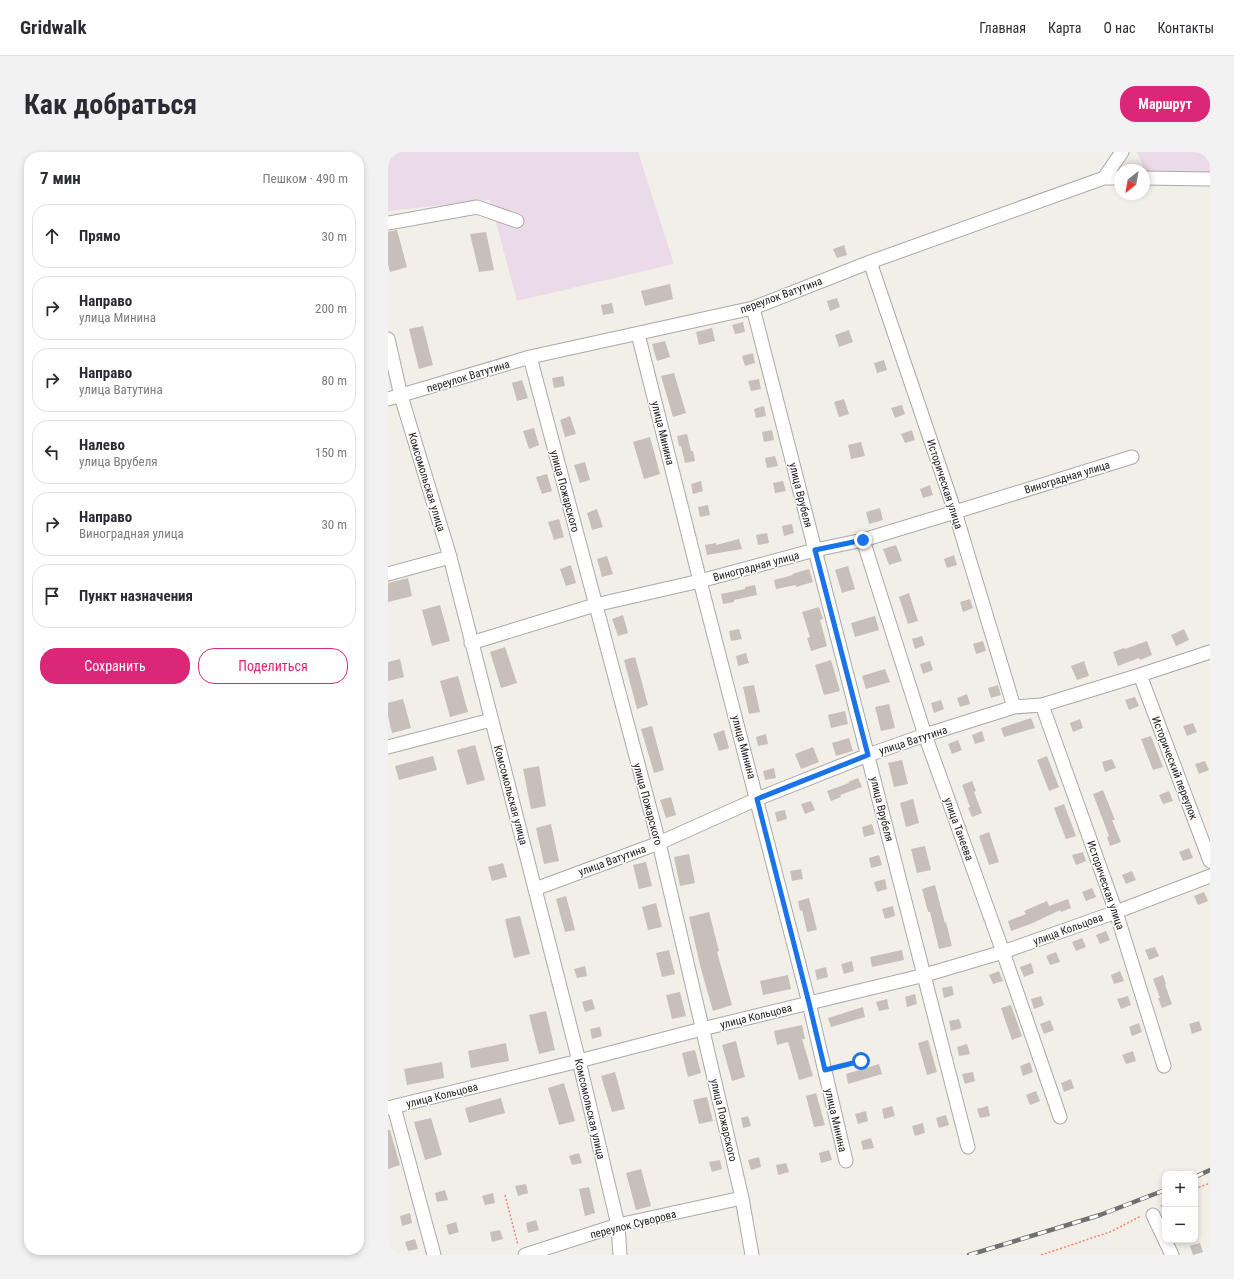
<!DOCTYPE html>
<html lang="ru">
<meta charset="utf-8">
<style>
body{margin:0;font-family:"Roboto Condensed",sans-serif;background:#f2f2f3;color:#2b2b33}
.controls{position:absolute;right:12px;bottom:12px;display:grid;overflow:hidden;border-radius:8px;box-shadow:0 2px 6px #0003}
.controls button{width:36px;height:36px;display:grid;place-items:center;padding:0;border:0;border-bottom:1px solid #e1e1e2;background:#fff;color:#2b2b33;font:20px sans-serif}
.compass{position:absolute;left:726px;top:12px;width:36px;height:36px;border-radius:50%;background:#fff;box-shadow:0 2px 6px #0003;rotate:211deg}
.stop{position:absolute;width:12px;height:12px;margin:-9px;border:3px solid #1a73e8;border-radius:50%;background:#fff}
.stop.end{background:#1a73e8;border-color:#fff;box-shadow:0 1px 4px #0008}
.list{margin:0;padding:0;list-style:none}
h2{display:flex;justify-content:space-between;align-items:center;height:52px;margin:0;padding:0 16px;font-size:17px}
h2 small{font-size:13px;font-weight:400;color:#7c7c81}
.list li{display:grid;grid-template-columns:26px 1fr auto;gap:12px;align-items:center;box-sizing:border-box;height:64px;margin:0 8px 8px;padding:0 8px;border:1px solid #e1e1e2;border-radius:16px}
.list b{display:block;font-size:15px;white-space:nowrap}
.list p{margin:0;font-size:13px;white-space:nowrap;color:#7c7c81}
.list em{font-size:13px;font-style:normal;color:#7c7c81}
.actions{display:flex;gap:8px;padding:12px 16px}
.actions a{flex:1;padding:9px 0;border:1px solid #db2777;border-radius:16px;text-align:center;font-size:14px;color:#db2777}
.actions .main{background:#db2777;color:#fff}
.icon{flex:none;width:22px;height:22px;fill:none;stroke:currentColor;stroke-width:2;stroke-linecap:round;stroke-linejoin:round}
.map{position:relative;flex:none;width:822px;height:1103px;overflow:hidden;border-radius:16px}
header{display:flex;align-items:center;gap:24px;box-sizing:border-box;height:56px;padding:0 20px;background:#fff;border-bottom:1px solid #e1e1e2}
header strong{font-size:19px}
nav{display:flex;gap:22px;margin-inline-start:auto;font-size:14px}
.intro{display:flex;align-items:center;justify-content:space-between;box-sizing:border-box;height:96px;padding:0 24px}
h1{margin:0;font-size:28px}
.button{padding:10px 18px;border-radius:16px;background:#db2777;color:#fff;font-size:14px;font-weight:700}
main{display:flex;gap:24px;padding:0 24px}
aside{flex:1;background:#fff;border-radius:16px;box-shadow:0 2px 6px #0003}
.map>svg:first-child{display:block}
.industrial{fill:#ebdbe8}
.building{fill:#c7bfb8}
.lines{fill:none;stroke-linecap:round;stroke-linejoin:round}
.minor-casing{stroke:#a9a9a9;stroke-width:15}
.path{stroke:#fa8072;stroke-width:1.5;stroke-dasharray:2 2;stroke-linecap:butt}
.minor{stroke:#fff;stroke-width:13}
.rail-casing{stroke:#707070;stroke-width:4.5}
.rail{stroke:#fff;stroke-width:3;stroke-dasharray:9;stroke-linecap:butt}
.route{stroke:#1a73e8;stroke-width:5}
.labels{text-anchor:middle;stroke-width:3;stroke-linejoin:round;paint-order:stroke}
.street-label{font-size:11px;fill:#222;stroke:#fff}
</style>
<header>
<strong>Gridwalk</strong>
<nav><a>Главная</a><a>Карта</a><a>О нас</a><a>Контакты</a></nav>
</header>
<div class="intro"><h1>Как добраться</h1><a class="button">Маршрут</a></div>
<main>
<aside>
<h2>7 мин<small>Пешком · 490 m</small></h2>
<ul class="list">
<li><svg class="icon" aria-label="ahead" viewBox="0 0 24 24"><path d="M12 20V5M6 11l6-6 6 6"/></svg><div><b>Прямо</b></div><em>30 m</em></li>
<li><svg class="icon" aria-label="right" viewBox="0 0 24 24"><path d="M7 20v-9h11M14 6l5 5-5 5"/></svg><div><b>Направо</b><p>улица Минина</p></div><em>200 m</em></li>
<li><svg class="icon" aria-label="right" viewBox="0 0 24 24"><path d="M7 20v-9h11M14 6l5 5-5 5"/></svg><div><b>Направо</b><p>улица Ватутина</p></div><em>80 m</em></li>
<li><svg class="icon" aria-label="left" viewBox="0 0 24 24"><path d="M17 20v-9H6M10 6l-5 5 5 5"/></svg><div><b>Налево</b><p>улица Врубеля</p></div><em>150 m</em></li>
<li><svg class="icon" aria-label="right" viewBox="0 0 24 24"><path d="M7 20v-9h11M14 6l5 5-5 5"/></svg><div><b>Направо</b><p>Виноградная улица</p></div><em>30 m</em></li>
<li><svg class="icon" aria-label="arrive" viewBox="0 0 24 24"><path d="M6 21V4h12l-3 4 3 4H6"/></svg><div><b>Пункт назначения</b></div></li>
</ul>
<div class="actions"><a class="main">Сохранить</a><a>Поделиться</a></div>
</aside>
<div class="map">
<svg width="822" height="1103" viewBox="0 0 822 1103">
<rect width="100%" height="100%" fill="#f2efe9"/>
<path class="industrial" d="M0,0H250L286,112L129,149L102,48L0,59Z
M749,0H822V20L758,22Z"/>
<path class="building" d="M9,78L19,115L2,120L0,112V80Z
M98,80L106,118L91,120L82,82Z
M456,93L459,103L449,106L445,97Z
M282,132L285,147L257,154L253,139Z
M449,146L452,155L442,159L439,149Z
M224,151L226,161L215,163L213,153Z
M355,170L357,180L347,182L344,173Z
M35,174L45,213L31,217L21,177Z
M324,176L327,189L311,193L308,180Z
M461,178L465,190L451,195L447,183Z
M277,189L282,205L269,209L264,192Z
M365,201L367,211L357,214L354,204Z
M496,208L499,218L489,221L486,211Z
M286,221L298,261L285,265L273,224Z
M175,224L177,234L166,236L164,226Z
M371,227L373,237L363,239L360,229Z
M134,228L140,246L129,249L124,231Z
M456,247L461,262L451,265L446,250Z
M514,253L517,262L507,266L503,256Z
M376,254L378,264L368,266L366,257Z
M182,264L188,282L177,285L172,268Z
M146,276L151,293L141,297L135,279Z
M384,278L386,288L376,290L374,280Z
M524,278L527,288L517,291L513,282Z
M299,282L303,299H305L307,309L297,311L293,294H291L289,284Z
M262,285L272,322L256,327L245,290Z
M473,290L477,304L463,307L460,293Z
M387,304L390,314L379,316L377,306Z
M197,310L202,328L192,331L186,313Z
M159,322L164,339L154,342L148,325Z
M313,329L315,339L305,342L303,332Z
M395,329L398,339L387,341L385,331Z
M542,333L545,343L535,346L532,337Z
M320,353L322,363L312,365L310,355Z
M492,356L495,368L481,372L478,360Z
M209,357L215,375L204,378L199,361Z
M171,367L176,385L166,388L160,370Z
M404,372L406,381L396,384L394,374Z
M379,381L381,391L370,393L368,383Z
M351,387L354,397L319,403L317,393L328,391V393Z
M508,393L514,409L501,413L495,397Z
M566,403L569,413L559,416L556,407Z
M219,404L225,422L214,425L209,407Z
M183,413L188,431L178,434L172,417Z
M460,414L467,437L454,441L447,418Z
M421,417L425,430L408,435V433L388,437L386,428L405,423L404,422Z
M20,426L24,444L0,450V431Z
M367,433L369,443L346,448V450L335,452L333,442L357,437V435Z
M521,441L530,469L520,472L511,445Z
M582,447L585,456L575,460L572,450Z
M52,453L62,489L44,494L34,458Z
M431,455L435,467L432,468L439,494L423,499L419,486L422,485L414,460Z
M235,463L240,481L230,484L224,467Z
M487,464L491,478L467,485L463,471Z
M351,477L354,487L343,489L341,479Z
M796,477L801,488L788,494L783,483Z
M534,484L537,493L527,497L524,487Z
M595,489L598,499L588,502L585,492Z
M759,489L764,503L752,508L751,506L730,514L725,500L736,496L737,497Z
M117,495L129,531L113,536L102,500Z
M358,501L361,511L350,514L348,504Z
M247,505L260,553L249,557L236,508Z
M12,507L16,525L0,529V510Z
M443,508L452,539L436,543L427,513Z
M542,509L545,518L535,522L532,512Z
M696,509L701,524L689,528L683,514Z
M497,517L502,530L478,537L474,524Z
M70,524L80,560L62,565L52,529Z
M366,533L372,560L361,562L355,535Z
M610,533L613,543L603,546L600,536Z
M579,542L582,552L572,555L569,546Z
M747,545L751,554L741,558L737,548Z
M15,547L23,576L4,581L0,564V551Z
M553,548L556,557L546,561L543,551Z
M501,552L507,576L493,579L487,555Z
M457,559L460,572L443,576L440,563Z
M643,566L647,576L616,585L613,576Z
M692,567L695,576L685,580L682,571Z
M805,571L809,580L799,584L795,574Z
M264,574L276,618L266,621L253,577Z
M336,578L341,596L331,599L325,582Z
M594,579L597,589L587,592L584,583Z
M378,582L380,592L370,594L368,585Z
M763,584L775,615L765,618L753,587Z
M461,586L465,599L448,604L444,591Z
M570,588L574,598L564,602L560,592Z
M87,593L97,628L79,633L69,598Z
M425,595L431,610L413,617L407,602Z
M45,604L49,618L11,628L7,614Z
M659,604L671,635L661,639L649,608Z
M724,607L728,616L717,620L714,610Z
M514,608L520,632L506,635L500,611Z
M817,609L821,618L811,622L807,612Z
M151,614L158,654L143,657L135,617Z
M386,616L388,626L377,628L375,619Z
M470,626L474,635L452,643L453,645L443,649L439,639L461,631L460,630Z
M584,629L588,639L586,640L594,661L584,665L580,656L582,655L574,633Z
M715,638L727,668H724L733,690L722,694L719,685L721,684L705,642Z
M781,639L785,649L775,652L771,643Z
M283,645L288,663L278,666L272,648Z
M525,647L531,671L518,675L512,651Z
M423,649L427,658L417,662L413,652Z
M676,652L688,684L678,687L666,656Z
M397,658L399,667L389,670L387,660Z
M163,672L171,709L156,712L148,676Z
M484,672L487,682L476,685L474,675Z
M601,680L611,710L601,713L591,684Z
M537,694L543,718L529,721L523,697Z
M801,696L805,706L795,709L791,700Z
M695,700L698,709L688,713L684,703Z
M301,702L307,731L292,734L286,705Z
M491,703L494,713L483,716L481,706Z
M258,710L264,734L251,737L245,713Z
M115,711L119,725L104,729L100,715Z
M413,717L415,727L404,729L402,719Z
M744,719L748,728L738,732L734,723Z
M497,727L499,737L489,740L486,730Z
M547,733L557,771L558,770L564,794L551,797L542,760H540L534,737Z
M704,736L708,745L698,749L694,740Z
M816,740L820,749L810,753L806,744Z
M178,744L187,778L177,780L168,747Z
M421,746L429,778L419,780L414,758L412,759L410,749Z
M680,747L683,756L673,760L672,758L645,771L623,779L620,769L638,762L636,759L659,749L661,754Z
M268,751L274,775L260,778L254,755Z
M505,754L507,764L497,767L494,757Z
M321,760L331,799L329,800L344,853L325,859L313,817L301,765Z
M132,764L142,802L126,806L117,767Z
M718,779L722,788L712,792L708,783Z
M694,786L698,795L688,799L684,790Z
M767,795L771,804L761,808L757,798Z
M281,798L287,822L274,825L268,801Z
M514,798L516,808L484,815L482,805Z
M668,800L672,810L662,813L658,804Z
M464,809L466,819L456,822L453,812Z
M643,811L646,821L636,825L632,815Z
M197,814L199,824L189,826L186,817Z
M438,815L440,825L429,828L427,818Z
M611,819L615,829L605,832L601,823Z
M732,819L736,829L726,832L723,823Z
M400,823L403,837L375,843L372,829Z
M775,823L778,832L777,833L784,852L774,856L770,846H772L765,827Z
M564,834L566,843L556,846L554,836Z
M292,840L298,864L284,867L278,843Z
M527,842L529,852L519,855L517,845Z
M653,844L656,853L646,857L643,847Z
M740,844L743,853L733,857L729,847Z
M204,847L207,857L197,860L194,850Z
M499,847L501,857L491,859L488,850Z
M623,853L634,884L624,888L613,856Z
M475,855L477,865L443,875L440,866Z
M158,859L167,898L151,902L141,863Z
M571,867L574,876L563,879L561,869Z
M662,868L666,878L656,882L652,872Z
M811,869L814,878L804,882L801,872Z
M751,871L754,880L744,884L741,875Z
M414,873L417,887H414L425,924L411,928L400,890L389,893L386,879Z
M212,875L214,884L204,887L202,877Z
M540,888L549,920L539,923L530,891Z
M348,889L357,925L344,929L334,893Z
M118,891L121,909L83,916L80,899Z
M579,892L582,902L571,904L569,895Z
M307,898L313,921L300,925L294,901Z
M745,899L748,909L738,912L734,903Z
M54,910L56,926L19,933L16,917Z
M642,910L645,920L635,924L632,914Z
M491,912L494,922L460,932L458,922Z
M227,920L237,957L224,960L213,924Z
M585,920L587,929L577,932L574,922Z
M683,927L686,936L676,940L673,931Z
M176,931L187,969L171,973L160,936Z
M648,939L652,949L642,953L638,943Z
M428,941L437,973L426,975L418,944Z
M319,945L325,969L311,972L305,948Z
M113,946L117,961L81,971L77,956Z
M504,954L507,964L496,967L494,957Z
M600,954L602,964L592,966L589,957Z
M478,959L480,969L470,972L467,962Z
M558,963L561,973L551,976L548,966Z
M360,964L363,974L355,976L353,966Z
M43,966L54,1003L37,1008L26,970Z
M535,971L537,981L527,984L524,974Z
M0,978H2L12,1013L0,1017Z
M483,986L486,996L475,998L473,989Z
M441,998L444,1008L433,1011L431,1001Z
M191,1001L194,1011L184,1013L181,1004Z
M371,1005L373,1015L363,1018L360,1008Z
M332,1008L334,1017L324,1020L321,1010Z
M398,1011L401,1020L390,1023L388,1013Z
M253,1017L263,1054L248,1058L238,1021Z
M138,1032L140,1041L130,1044L127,1034Z
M201,1035L207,1061L197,1064L191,1037Z
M57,1038L60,1048L49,1050L47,1041Z
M105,1041L107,1051L97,1053L94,1044Z
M22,1061L24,1071L14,1074L12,1064Z
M148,1068L151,1078L140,1081L138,1071Z
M68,1070L71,1080L61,1083L58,1073Z
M112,1078L115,1087L104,1090L102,1080Z
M27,1087L30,1097L20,1099L17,1090Z
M812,1091L815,1100L805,1103L802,1094Z"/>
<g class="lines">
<defs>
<path id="minor" d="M716,26L734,0
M756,26L822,27
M0,71L89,55L129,69
M482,110L567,360L626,555
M365,156L580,995
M250,182L312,429L421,851L458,1009
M0,187L13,244L62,405L191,909L230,1073L232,1103
M142,205L271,691L354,1046L364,1103
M0,247L142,205L365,156L482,110L716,26H732
M475,388L537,583L615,800L672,965
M0,422L62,405
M83,491L207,453L312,429L427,398L475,388L567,360L744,305
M752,523L822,709
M654,553L728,760L776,914
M0,595L103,568
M147,737L271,691L369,647L480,603L537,583L626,555L654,553L752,523L822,500
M6,955L46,1103
M0,956L191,909L314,877L537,823L615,800L728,760L822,724
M765,1063L784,1103
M137,1103L230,1073L354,1046"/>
</defs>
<use href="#minor" class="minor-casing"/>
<path class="path" d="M448,915L473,909
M807,1037L822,1031
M117,1043L130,1093
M773,1054L777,1052
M653,1103L722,1080L753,1064"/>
<use href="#minor" class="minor"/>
<defs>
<path id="rail" d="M807,1025L822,1018
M581,1103L712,1063L777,1038"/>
</defs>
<use href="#rail" class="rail-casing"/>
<use href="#rail" class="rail"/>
</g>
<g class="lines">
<path class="route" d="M473,909L437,918L421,851L369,647L480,603L427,398L475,388"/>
</g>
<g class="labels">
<g class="street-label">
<text transform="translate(393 143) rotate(-20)" y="4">переулок Ватутина</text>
<text transform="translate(80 224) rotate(-17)" y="4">переулок Ватутина</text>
<text transform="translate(275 281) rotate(76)" y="4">улица Минина</text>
<text transform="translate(679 325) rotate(-17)" y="4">Виноградная улица</text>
<text transform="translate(39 330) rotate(73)" y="4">Комсомольская улица</text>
<text transform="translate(557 332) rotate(72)" y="4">Историческая улица</text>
<text transform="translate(177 339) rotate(75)" y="4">улица Пожарского</text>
<text transform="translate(413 343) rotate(76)" y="4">улица Врубеля</text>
<text transform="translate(368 414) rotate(-15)" y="4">Виноградная улица</text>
<text transform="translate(525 588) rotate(-18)" y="4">улица Ватутина</text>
<text transform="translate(356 595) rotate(75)" y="4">улица Минина</text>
<text transform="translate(787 616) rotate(69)" y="4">Исторический переулок</text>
<text transform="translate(123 643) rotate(75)" y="4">Комсомольская улица</text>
<text transform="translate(260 652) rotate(75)" y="4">улица Пожарского</text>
<text transform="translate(494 657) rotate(76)" y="4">улица Врубеля</text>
<text transform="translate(571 677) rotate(70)" y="4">улица Танеева</text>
<text transform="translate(224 708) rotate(-20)" y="4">улица Ватутина</text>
<text transform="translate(718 733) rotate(71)" y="4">Историческая улица</text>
<text transform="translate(680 777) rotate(-20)" y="4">улица Кольцова</text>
<text transform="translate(368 864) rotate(-14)" y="4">улица Кольцова</text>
<text transform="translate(54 943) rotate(-14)" y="4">улица Кольцова</text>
<text transform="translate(202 957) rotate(77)" y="4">Комсомольская улица</text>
<text transform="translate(336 968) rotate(77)" y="4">улица Пожарского</text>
<text transform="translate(448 968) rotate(77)" y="4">улица Минина</text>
<text transform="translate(245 1072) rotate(-14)" y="4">переулок Суворова</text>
</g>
</g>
</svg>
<div class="controls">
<button>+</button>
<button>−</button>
</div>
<svg class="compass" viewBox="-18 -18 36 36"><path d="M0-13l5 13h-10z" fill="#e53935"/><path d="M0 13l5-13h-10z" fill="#7c7c81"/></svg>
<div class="stop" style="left:473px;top:909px"></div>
<div class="stop end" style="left:475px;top:388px"></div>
</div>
</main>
